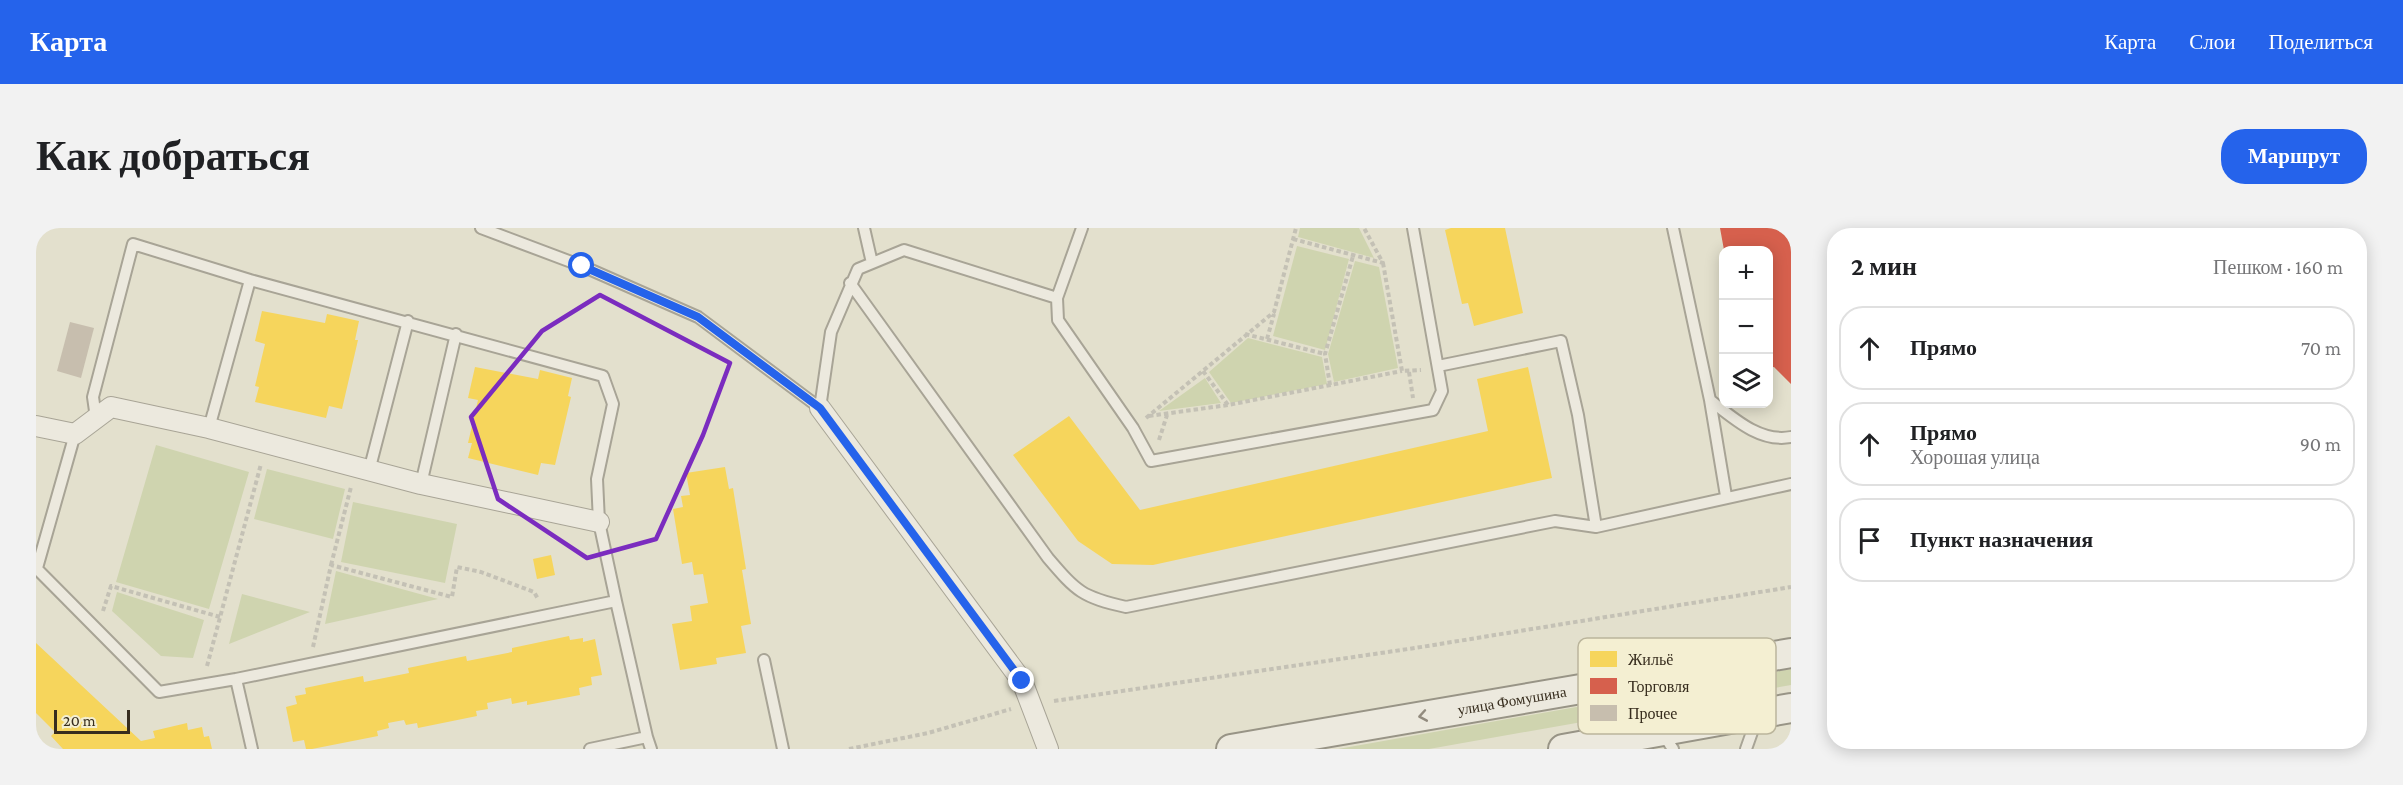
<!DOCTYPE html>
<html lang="ru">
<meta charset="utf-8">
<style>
body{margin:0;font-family:"Crimson Pro",serif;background:#f2f2f2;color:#202124}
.controls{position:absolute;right:18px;top:18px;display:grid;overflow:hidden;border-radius:12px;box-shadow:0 3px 15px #0003}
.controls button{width:54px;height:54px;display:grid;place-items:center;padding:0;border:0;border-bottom:2px solid #e0e0e0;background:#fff;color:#202124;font:30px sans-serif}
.scale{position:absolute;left:18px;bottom:15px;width:76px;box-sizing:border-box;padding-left:6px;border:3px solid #372d1e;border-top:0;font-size:16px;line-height:21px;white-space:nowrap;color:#372d1e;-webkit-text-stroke:4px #f4efd2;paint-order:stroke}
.stop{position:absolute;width:18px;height:18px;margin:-14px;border:4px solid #2563eb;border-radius:50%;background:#fff}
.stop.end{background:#2563eb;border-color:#fff;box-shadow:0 2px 6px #0008}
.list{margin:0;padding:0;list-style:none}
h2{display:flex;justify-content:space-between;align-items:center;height:78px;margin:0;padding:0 24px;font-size:26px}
h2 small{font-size:20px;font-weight:400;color:#757577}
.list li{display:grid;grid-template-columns:39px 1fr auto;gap:18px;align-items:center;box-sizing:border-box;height:84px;margin:0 12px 12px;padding:0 12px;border:2px solid #e0e0e0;border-radius:24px}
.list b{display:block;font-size:22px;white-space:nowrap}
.list p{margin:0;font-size:20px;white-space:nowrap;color:#757577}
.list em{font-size:20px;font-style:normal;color:#757577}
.icon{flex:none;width:33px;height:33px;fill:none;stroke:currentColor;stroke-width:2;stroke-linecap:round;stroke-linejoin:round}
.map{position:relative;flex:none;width:1755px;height:521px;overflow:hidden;border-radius:24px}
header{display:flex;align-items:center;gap:36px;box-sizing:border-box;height:84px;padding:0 30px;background:#2563eb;color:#fff}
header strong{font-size:28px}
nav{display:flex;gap:33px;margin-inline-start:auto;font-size:21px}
.intro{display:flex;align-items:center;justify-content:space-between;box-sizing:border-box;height:144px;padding:0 36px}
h1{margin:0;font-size:42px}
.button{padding:15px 27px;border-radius:24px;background:#2563eb;color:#fff;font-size:21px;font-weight:700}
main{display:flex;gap:36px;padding:0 36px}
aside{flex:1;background:#fff;border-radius:24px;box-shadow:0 3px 15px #0003}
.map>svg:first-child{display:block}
.green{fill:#cfd4af}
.homes{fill:#f6d55c}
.shops{fill:#d6604d}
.building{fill:#c7beae}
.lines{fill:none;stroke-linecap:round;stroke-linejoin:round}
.lane-casing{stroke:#a8a496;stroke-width:14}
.street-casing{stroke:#a8a496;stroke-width:22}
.secondary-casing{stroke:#989486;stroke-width:32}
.path{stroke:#c4c1b5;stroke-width:4;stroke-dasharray:4.5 3;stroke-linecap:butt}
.lane{stroke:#ece9de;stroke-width:10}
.street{stroke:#ece9de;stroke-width:20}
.secondary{stroke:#ece9de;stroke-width:28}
.oneway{stroke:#928b7e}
.route{stroke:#2563eb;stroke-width:8}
.marked{fill:none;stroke:#7b2cbf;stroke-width:4.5;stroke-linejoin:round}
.labels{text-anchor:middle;stroke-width:6;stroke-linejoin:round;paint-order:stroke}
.street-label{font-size:15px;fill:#372d1e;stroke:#f4efd2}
.key{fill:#f4efd2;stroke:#bbb59c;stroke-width:1.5}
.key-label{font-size:16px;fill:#372d1e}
</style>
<header>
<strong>Карта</strong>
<nav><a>Карта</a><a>Слои</a><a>Поделиться</a></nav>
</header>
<div class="intro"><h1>Как добраться</h1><a class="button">Маршрут</a></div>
<main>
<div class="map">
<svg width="1755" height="521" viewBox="0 0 1755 521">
<rect width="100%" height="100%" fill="#e3e0cd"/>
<path class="green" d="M1264,0H1323L1338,30L1262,9Z
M1261,18L1313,31L1289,122L1237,108Z
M1319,33L1343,39L1362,140L1298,154L1292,126Z
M1212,110L1286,129L1291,156L1195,175L1173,144Z
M1169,150L1185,175L1123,183Z
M120,217L213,244L173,381L80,354Z
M231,241L309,261L297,311L218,291Z
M317,274L421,296L409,355L305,334Z
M300,343L402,371L289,396Z
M81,364L168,392L157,430L125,428L76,383Z
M206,366L274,384L193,416Z
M1755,441V457L1393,521H1302Z"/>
<path class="homes" d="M1415,0H1469L1487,85L1438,98L1432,75L1426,76L1409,2Z
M226,83L289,95L291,86L323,93L319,112H322L306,181L293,178L290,190L219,174L223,159L219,158L229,116L219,113Z
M439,139L502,151L504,142L536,150L532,168L535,169L519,237L505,235L502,247L432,230L436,215H432L442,172L432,170Z
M1492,139L1516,250L1117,337L1076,336L1042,313L977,227L1033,188L1104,282L1452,203L1441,151Z
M689,239L693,261L697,260L710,341L706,342L715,396L705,398L710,425L680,430L681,436L644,442L636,396L656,393L654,378L672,375L667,346L658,347L656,334L646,336L637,281L647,279L645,268L654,267L650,245Z
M515,327L519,347L501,351L497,331Z
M533,408L534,412L547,410V414L559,411L566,447L555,449L556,457L543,460L544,467L491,477V473L476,476L475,470L451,475L452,481L440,483L441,488L382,500L381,495L370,497L368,492L352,495L353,500L341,503L342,508L276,521H270L268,512L257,514L250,479L261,476L259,468L270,466L269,460L327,448L328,454L373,445L372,440L430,428L431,433L476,424V420Z
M0,415L105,513L119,510L117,503L151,495L152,502L166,499L168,509L173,508L176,521H27L15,508L19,504L0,485Z"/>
<path class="shops" d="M1684,0H1755V156L1738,139L1732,140V22H1688Z"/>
<path class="building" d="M34,94L58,100L45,150L21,143Z"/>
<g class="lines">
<defs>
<path id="lane" d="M445,0L546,38L662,89L784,180L795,104L822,41L868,22L1021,70
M828,0L836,35
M1046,0L1021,70L1022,92L1097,200L1115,233L1397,182L1406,163L1377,0
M1637,0L1674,172L1690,268
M814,55L1012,330C1041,364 1046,369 1090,379L1519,293L1560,299L1755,256
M1402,138L1525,113L1542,187L1560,299
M1674,172C1697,190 1724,215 1755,209
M60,190L57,169L97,16L214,52
M173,200L214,52L567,148L577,176L561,251L563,294L580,373L200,451L216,521
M333,243L372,93
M385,256L420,106
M0,340L123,464L200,451
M1,340L39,206
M728,432L747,521
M1627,506L1637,521
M611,509L615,521
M554,521L611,509L580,373
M1710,521L1721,490"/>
<path id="street" d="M784,180L986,453L1012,521
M0,198L39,206L75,179L173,200L385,256L563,294"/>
<g id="secondary">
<path id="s1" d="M1195,521L1755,425"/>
<path d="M1527,521L1755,480"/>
</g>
</defs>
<use href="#lane" class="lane-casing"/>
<use href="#street" class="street-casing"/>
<use href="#secondary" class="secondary-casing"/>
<path class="path" d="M1257,11L1347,35L1328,0
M1347,35L1366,143L1385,142
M1209,106L1289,126
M1231,111L1238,86
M1167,143L1192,177
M1373,144L1377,170
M1294,157L1289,126L1317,28
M1113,188L1192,177L1366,143
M1110,190L1238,84L1260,0
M1123,212L1131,187
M295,337L315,259
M67,383L75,358L184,389
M277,419L295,337L416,369L421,339L445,344L498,364L502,371
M171,438L225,236
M1018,473L1379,420L1755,359
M813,521L892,505L975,481
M1753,521H1755"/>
<use href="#lane" class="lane"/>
<use href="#street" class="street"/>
<use href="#secondary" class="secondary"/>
</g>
<defs><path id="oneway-chevron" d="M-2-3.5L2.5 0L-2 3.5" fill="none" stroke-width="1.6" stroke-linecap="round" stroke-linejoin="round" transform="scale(1.5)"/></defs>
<use class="oneway" href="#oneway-chevron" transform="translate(1387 488) rotate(170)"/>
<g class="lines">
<path class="route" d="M546,38L662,89L784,180L986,453"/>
</g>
<path class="marked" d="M564,67L694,135L667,207L620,311L551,330L462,271L435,189L506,103Z"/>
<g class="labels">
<g class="street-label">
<text dy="5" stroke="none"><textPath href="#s1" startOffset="285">улица Фомушина</textPath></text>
</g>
</g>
<rect x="1542" y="410" width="198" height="96" rx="9" class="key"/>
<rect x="1554" y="423" width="27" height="16" fill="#f6d55c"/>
<rect x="1554" y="450" width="27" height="16" fill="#d6604d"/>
<rect x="1554" y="477" width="27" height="16" fill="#c7beae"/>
<g class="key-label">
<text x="1592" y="437">Жильё</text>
<text x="1592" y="464">Торговля</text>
<text x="1592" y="491">Прочее</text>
</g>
</svg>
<div class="controls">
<button>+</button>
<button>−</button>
<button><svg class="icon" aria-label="layers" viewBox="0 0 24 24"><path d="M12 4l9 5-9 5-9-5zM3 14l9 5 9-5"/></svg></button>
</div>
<div class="scale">20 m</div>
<div class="stop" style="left:546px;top:38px"></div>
<div class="stop end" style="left:986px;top:453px"></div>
</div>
<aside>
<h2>2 мин<small>Пешком · 160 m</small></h2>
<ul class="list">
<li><svg class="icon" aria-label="ahead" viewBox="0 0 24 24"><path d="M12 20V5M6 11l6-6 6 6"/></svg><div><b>Прямо</b></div><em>70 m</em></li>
<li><svg class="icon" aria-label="ahead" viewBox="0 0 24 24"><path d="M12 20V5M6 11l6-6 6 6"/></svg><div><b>Прямо</b><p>Хорошая улица</p></div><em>90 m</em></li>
<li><svg class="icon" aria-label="arrive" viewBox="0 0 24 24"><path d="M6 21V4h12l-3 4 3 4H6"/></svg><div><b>Пункт назначения</b></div></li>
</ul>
</aside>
</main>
